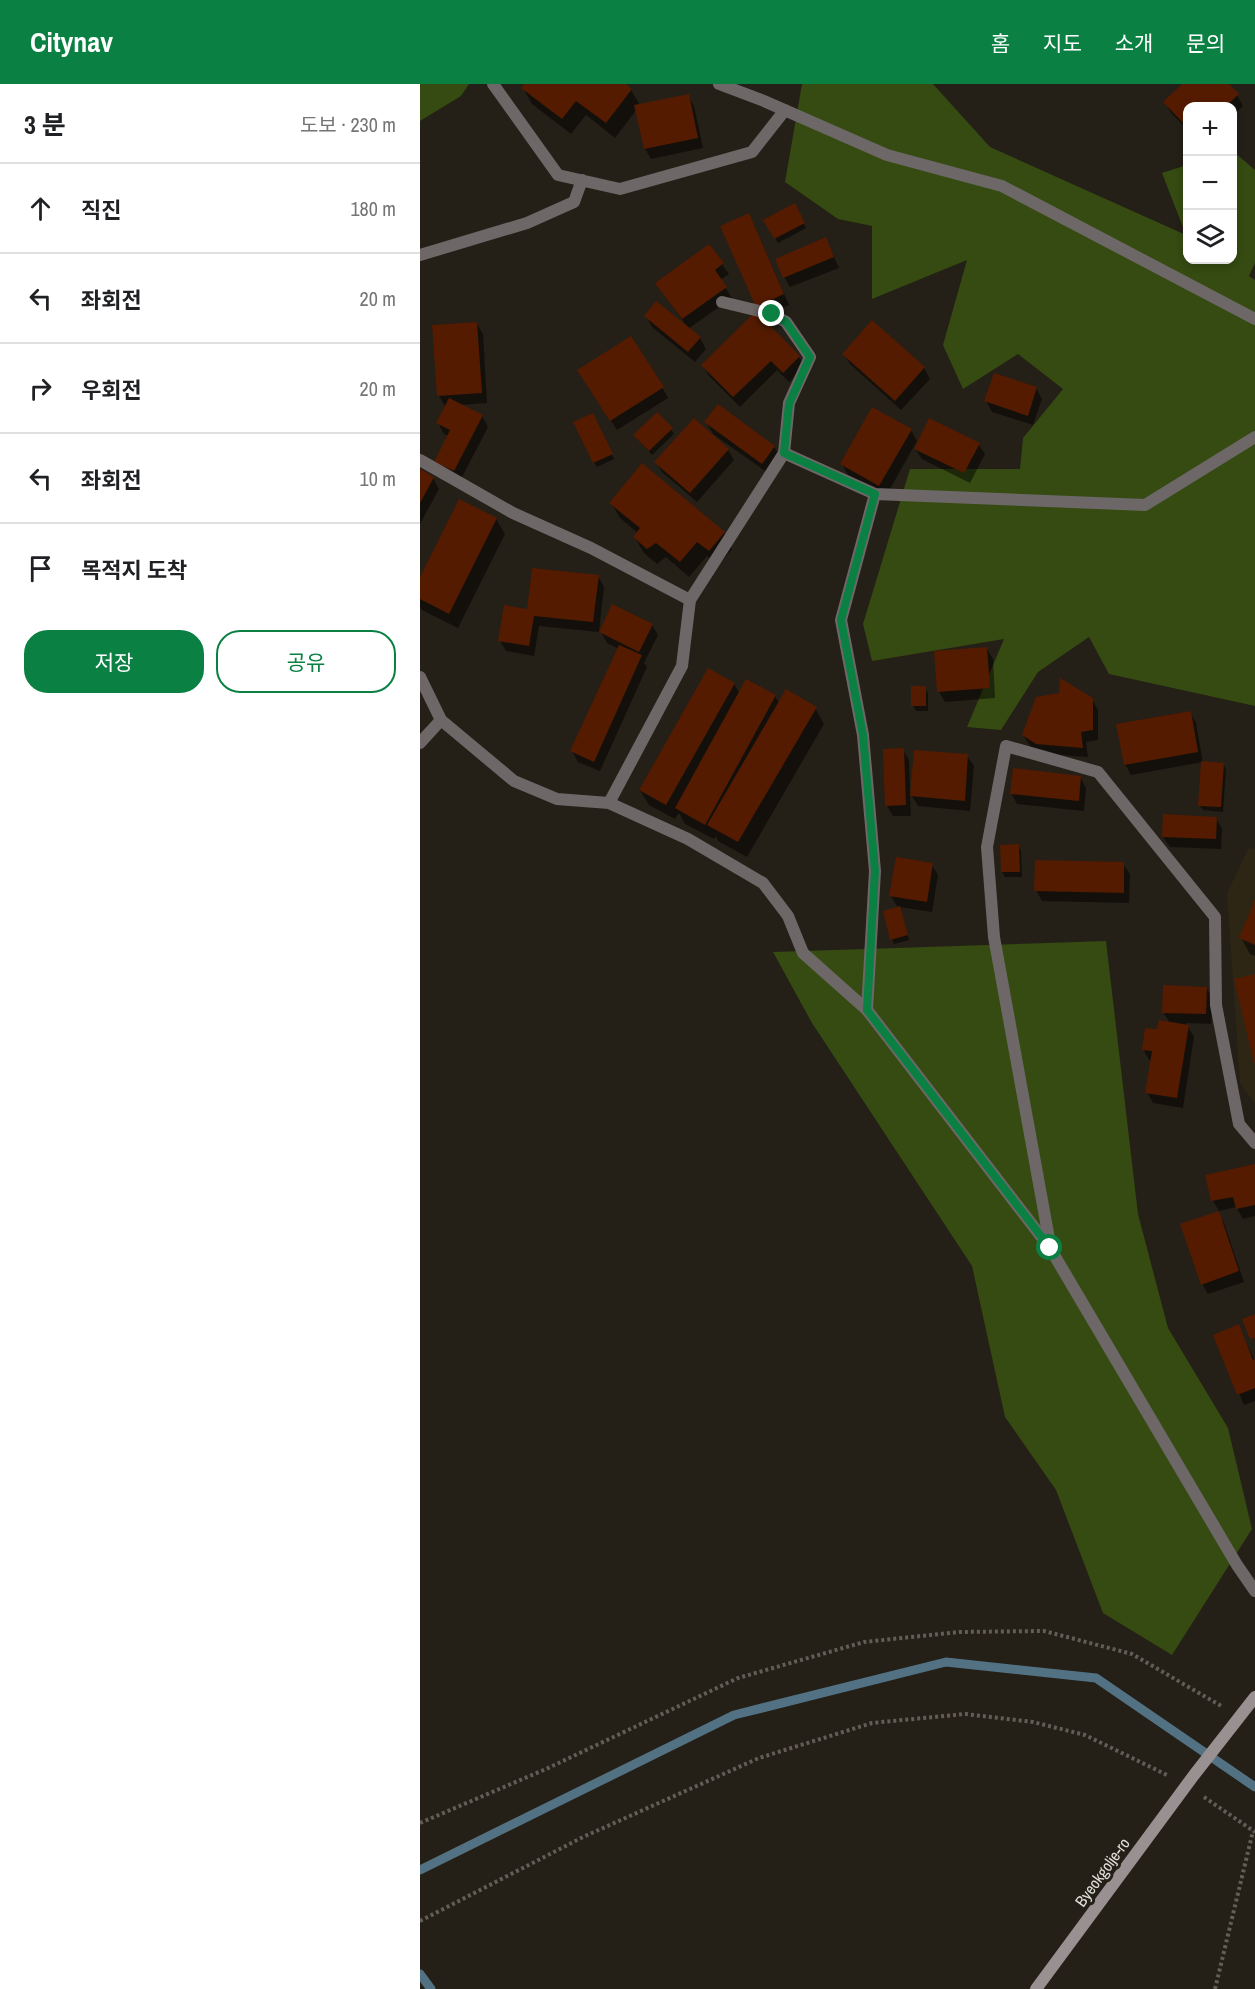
<!DOCTYPE html>
<html lang="ko">
<meta charset="utf-8">
<style>
body{margin:0;font-family:"Archivo Narrow","Noto Sans KR",sans-serif;background:#f2f2f2;color:#202124}
.controls{position:absolute;right:18px;top:18px;display:grid;overflow:hidden;border-radius:12px;box-shadow:0 3px 9px #0003}
.controls button{width:54px;height:54px;display:grid;place-items:center;padding:0;border:0;border-bottom:2px solid #e0e0e0;background:#fff;color:#202124;font:30px sans-serif}
.stop{position:absolute;width:18px;height:18px;margin:-14px;border:4px solid #0b8043;border-radius:50%;background:#fff}
.stop.end{background:#0b8043;border-color:#fff;box-shadow:0 2px 6px #0008}
.list{margin:0;padding:0;list-style:none}
h2{display:flex;justify-content:space-between;align-items:center;height:78px;margin:0;padding:0 24px;font-size:26px}
h2 small{font-size:20px;font-weight:400;color:#757577}
.list li{display:grid;grid-template-columns:39px 1fr auto;gap:18px;align-items:center;box-sizing:border-box;height:90px;padding:0 24px;border-top:2px solid #e0e0e0}
.list b{display:block;font-size:22px;white-space:nowrap}
.list em{font-size:20px;font-style:normal;color:#757577}
.actions{display:flex;gap:12px;padding:18px 24px}
.actions a{flex:1;padding:14px 0;border:2px solid #0b8043;border-radius:24px;text-align:center;font-size:21px;color:#0b8043}
.actions .main{background:#0b8043;color:#fff}
.icon{flex:none;width:33px;height:33px;fill:none;stroke:currentColor;stroke-width:2;stroke-linecap:round;stroke-linejoin:round}
.map{position:relative;flex:none;width:835px;height:1905px;overflow:hidden}
header{display:flex;align-items:center;gap:36px;box-sizing:border-box;height:84px;padding:0 30px;background:#0b8043;color:#fff}
header strong{font-size:28px}
nav{display:flex;gap:33px;margin-inline-start:auto;font-size:21px}
main{display:flex}
aside{flex:1;background:#fff}
.map>svg:first-child{display:block}
.industrial{fill:#2d2615}
.green{fill:#354b11}
.shadow{fill:#0007}
.lines{fill:none;stroke-linecap:round;stroke-linejoin:round}
.stream{stroke:#527284;stroke-width:9}
.building{fill:#541b00}
.path{stroke:#625e57;stroke-width:4;stroke-dasharray:3 3;stroke-linecap:butt}
.lane{stroke:#6d6768;stroke-width:12}
.street{stroke:#6d6768;stroke-width:12}
.secondary{stroke:#999092;stroke-width:12}
.route{stroke:#0b8043;stroke-width:8}
.labels{text-anchor:middle;stroke-width:6;stroke-linejoin:round;paint-order:stroke}
.street-label{font-size:16px;fill:#e1ded9;stroke:#241f17}
</style>
<header>
<strong>Citynav</strong>
<nav><a>홈</a><a>지도</a><a>소개</a><a>문의</a></nav>
</header>
<main>
<aside>
<h2>3 분<small>도보 · 230 m</small></h2>
<ul class="list">
<li><svg class="icon" aria-label="ahead" viewBox="0 0 24 24"><path d="M12 20V5M6 11l6-6 6 6"/></svg><div><b>직진</b></div><em>180 m</em></li>
<li><svg class="icon" aria-label="left" viewBox="0 0 24 24"><path d="M17 20v-9H6M10 6l-5 5 5 5"/></svg><div><b>좌회전</b></div><em>20 m</em></li>
<li><svg class="icon" aria-label="right" viewBox="0 0 24 24"><path d="M7 20v-9h11M14 6l5 5-5 5"/></svg><div><b>우회전</b></div><em>20 m</em></li>
<li><svg class="icon" aria-label="left" viewBox="0 0 24 24"><path d="M17 20v-9H6M10 6l-5 5 5 5"/></svg><div><b>좌회전</b></div><em>10 m</em></li>
<li><svg class="icon" aria-label="arrive" viewBox="0 0 24 24"><path d="M6 21V4h12l-3 4 3 4H6"/></svg><div><b>목적지 도착</b></div></li>
</ul>
<div class="actions"><a class="main">저장</a><a>공유</a></div>
</aside>
<div class="map">
<svg width="835" height="1905" viewBox="0 0 835 1905">
<rect width="100%" height="100%" fill="#241f17"/>
<path class="industrial" d="M829,763L835,765V1020L820,999L807,809Z"/>
<path class="green" d="M0,0H49L41,12L0,37Z
M382,0H513L570,63L766,151L742,89L767,81L768,176H812L813,67L835,86V179L829,192L835,196V622L689,590L669,553L618,588L581,646L547,643L584,555L452,577L443,540L490,385H600L603,354L643,305L598,270L543,305L523,261L547,176L452,215V142L418,135L365,98Z
M686,857L718,1130L748,1244L808,1344L832,1445L752,1571L683,1529L636,1406L585,1333L552,1182L392,939L353,868Z"/>
<path class="shadow" d="M106,0H203L211,6L220,21L268,12L274,22L283,64L231,75L225,65L217,25L195,54L166,31L151,50L112,20L103,4Z
M764,0H807L817,11L823,22L812,32V22H768V46L751,29L745,18Z
M374,121L386,144L358,159L345,136Z
M334,141L369,221L343,232L337,222Z
M289,162L309,190L300,196L312,214L268,245L280,254L286,265L275,278L232,243L226,232L268,244L243,209Z
M411,166L419,184L370,203L364,193Z
M57,240L63,250L67,319L40,321L62,332L68,343L40,397L16,378L29,352L24,350L18,339L25,322L19,312Z
M424,270L504,284L510,295L481,326L430,280Z
M379,273L385,283L369,298L357,286L320,323L289,292L283,281Z
M165,297L242,303L248,314L197,346Z
M616,304L622,315L613,341L572,328L566,317Z
M175,335L194,375L177,383L174,378Z
M286,338L354,363L360,373L348,389L293,350Z
M251,345L254,350L232,371L215,352Z
M491,346L497,357L466,412L428,391L422,380Z
M558,360L565,370L550,399L502,375L495,365Z
M308,366L314,376L277,418L242,388L236,378Z
M0,387L13,394L19,405L0,440Z
M191,419L304,449L312,465L298,482L287,472L269,493L246,473L237,480L224,469L215,454L218,449L200,434Z
M76,435L85,450L38,544L2,526L0,523V496Z
M178,492L184,503L179,548L119,542L114,572L86,567L80,557L109,527Z
M232,541L238,551L224,579L227,583L180,687L158,678L152,667L199,565L187,559L181,548Z
M567,565L573,575L575,614L525,618L519,608Z
M327,597L355,612L359,619L395,624L404,640L327,773L298,757L296,752L294,755L265,740L259,729L255,735L229,721L220,706L314,600L320,610Z
M493,604H505L508,609V627H496L493,622Z
M672,615L678,626V656L666,658L668,673L623,670L610,662L603,651Z
M770,628L776,639L783,679L803,680L806,685L803,728L783,726L780,722L783,678L711,691L705,680Z
M465,666H483L489,676L490,708L547,672L554,682L550,727L498,722L490,709L491,732H473L467,722Z
M660,693L666,704L664,727L597,720L591,709Z
M796,734L802,745L801,765L750,763L743,753Z
M582,762H598L601,766L602,793H585L582,788Z
M703,780L710,790L709,819L622,817L616,806Z
M512,781L518,791L512,828L479,823L489,856L474,860L472,855L478,824L471,812Z
M835,819V872L830,870L821,854Z
M787,905L793,915L791,940L766,939L774,953L763,1024L733,1019L727,1008L732,976H729L723,965L739,947L750,939L743,928Z
M835,1082V1132L823,1135L816,1123L799,1127L793,1117L787,1093Z
M798,1129L804,1139L824,1198L788,1210L782,1200Z
M818,1242L835,1277V1317L824,1321L795,1252Z"/>
<g class="lines">
<path class="stream" d="M0,1786L314,1631L526,1578L676,1594L835,1703
M0,1890L11,1905"/>
</g>
<path class="building" d="M104,0H206L212,5L186,39L156,17L142,35L101,4Z
M762,0H809L819,10L806,22H768V44L743,18Z
M269,10L278,54L224,65L214,21Z
M375,119L385,139L354,155L343,136Z
M329,129L364,210L336,223L300,142Z
M406,153L414,173L363,194L355,175Z
M289,160L304,179L295,186L307,203L262,235L235,199Z
M236,217L281,253L268,268L224,232Z
M336,227L380,272L363,289L351,277L313,313L281,281Z
M452,236L505,283L475,317L422,270Z
M57,238L62,309L17,312L12,241Z
M211,252L244,303L190,337L157,286Z
M574,289L617,303L608,332L564,317Z
M29,314L63,331L34,387L14,378L30,346L16,339Z
M298,320L355,362L342,380L284,338Z
M452,323L492,345L459,402L420,380Z
M237,328L253,344L229,367L213,351Z
M173,329L193,370L173,379L153,338Z
M274,334L309,365L270,409L234,378Z
M509,334L560,359L544,389L494,365Z
M222,379L305,448L289,467L277,458L260,478L236,459L227,465L213,453L220,444L189,419Z
M0,385L14,393L0,419Z
M39,415L77,434L29,530L0,515V493Z
M112,484L179,491L173,538L114,532L109,562L78,557L84,521L107,525Z
M192,520L233,540L219,568L179,548Z
M199,561L222,571L174,678L150,667Z
M567,563L570,604L517,608L514,567Z
M288,584L315,599L246,721L219,706Z
M640,594L673,614V646L661,648L663,664L616,660L602,651L616,613L639,609Z
M326,595L356,611L285,741L255,724Z
M491,602H506V622H491Z
M366,605L397,623L318,758L287,741Z
M771,627L778,668L704,681L696,640Z
M484,664L486,721L465,722L463,665Z
M494,666L548,670L545,717L490,712Z
M781,677L804,679L801,723L778,722Z
M593,684L661,692L659,717L590,710Z
M743,730L797,733L796,755L742,753Z
M599,760L600,788H581L580,761Z
M476,773L513,779L507,818L469,812Z
M615,776L704,778V809L614,807Z
M835,815V861L819,854Z
M480,822L488,851L470,856L463,827Z
M835,890V979H834L814,895Z
M743,901L787,903L786,930L742,929Z
M739,936L769,941L757,1014L725,1009L732,967L722,966L725,944L737,945Z
M835,1080V1121L816,1125L813,1113L791,1117L785,1091Z
M799,1127L819,1187L781,1201L760,1140Z
M835,1230V1254L830,1255L822,1235Z
M819,1240L833,1276L835,1275V1304L817,1311L793,1251Z"/>
<g class="lines">
<path class="path" d="M784,1713L835,1748
M0,1739L126,1685L318,1594L444,1558L539,1548L624,1547L712,1570L803,1623
M0,1837L163,1753L339,1674L452,1639L545,1630L613,1638L665,1651L749,1692
M795,1905L833,1747"/>
<path class="lane" d="M302,218L352,230L366,238L390,273L369,319L364,369
M0,376L93,429L171,464L270,516"/>
<path class="street" d="M73,0L138,91L200,105L332,68L365,26
M299,0L344,17L467,71L582,102L835,235
M0,171L107,139L154,118L162,96
M455,410L725,421L835,353
M0,593L21,636L94,697L137,715L189,719L268,755L343,799L368,832L383,869L447,926L630,1164L817,1481L835,1507
M0,659L21,636
M189,719L262,582L270,516L364,369L455,410L421,536L443,651L455,787L447,926
M630,1160L574,853L567,763L586,662L678,688L795,833L796,921L819,1040L835,1059"/>
<path class="secondary" d="M616,1905L774,1691L835,1613"/>
</g>
<g class="lines">
<path class="route" d="M352,230L366,238L390,273L369,320L364,369L455,410L421,536L443,651L455,787L447,926L630,1164"/>
</g>
<g class="labels">
<g class="street-label">
<text transform="translate(682 1788) rotate(-54)" y="6">Byeokgolje-ro</text>
</g>
</g>
</svg>
<div class="controls">
<button>+</button>
<button>−</button>
<button><svg class="icon" aria-label="layers" viewBox="0 0 24 24"><path d="M12 4l9 5-9 5-9-5zM3 14l9 5 9-5"/></svg></button>
</div>
<div class="stop" style="left:630px;top:1164px"></div>
<div class="stop end" style="left:352px;top:230px"></div>
</div>
</main>
